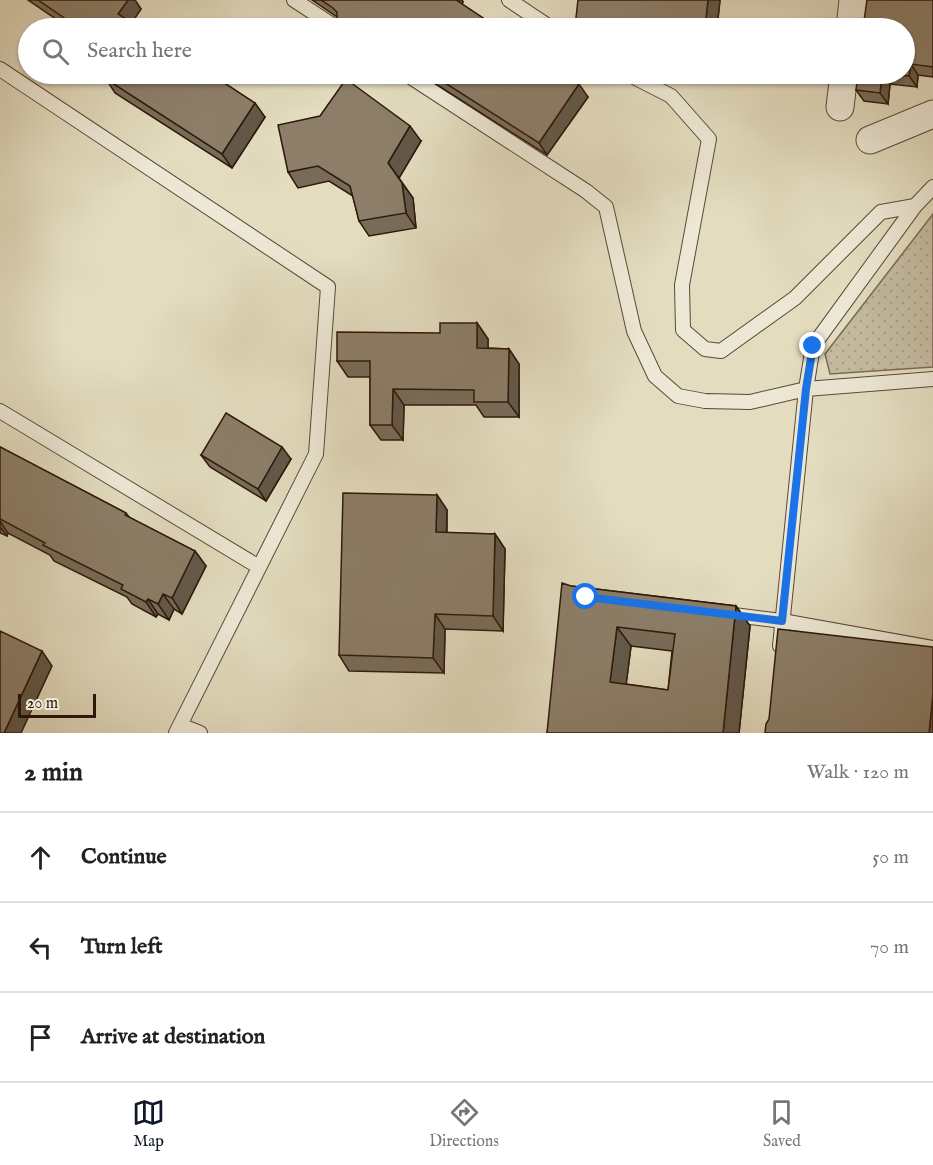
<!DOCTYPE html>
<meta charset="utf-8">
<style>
body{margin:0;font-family:"IM FELL English",serif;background:#f6f6f6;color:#222}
.scale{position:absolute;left:18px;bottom:15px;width:78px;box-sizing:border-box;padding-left:6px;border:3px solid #2e180a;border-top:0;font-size:16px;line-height:21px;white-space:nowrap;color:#2e180a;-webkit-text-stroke:4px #ede8d5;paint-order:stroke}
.stop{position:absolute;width:18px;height:18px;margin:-14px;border:4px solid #1a73e8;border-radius:50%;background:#fff}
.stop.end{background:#1a73e8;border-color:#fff;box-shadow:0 2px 6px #0008}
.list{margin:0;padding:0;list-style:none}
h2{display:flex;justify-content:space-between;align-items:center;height:78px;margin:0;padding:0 24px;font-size:26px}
h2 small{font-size:20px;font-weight:400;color:#767676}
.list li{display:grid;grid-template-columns:39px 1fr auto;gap:18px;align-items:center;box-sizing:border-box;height:90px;padding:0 24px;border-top:2px solid #e0e0e0}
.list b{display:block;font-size:22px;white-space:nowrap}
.list em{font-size:20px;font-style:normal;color:#767676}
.icon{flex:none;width:33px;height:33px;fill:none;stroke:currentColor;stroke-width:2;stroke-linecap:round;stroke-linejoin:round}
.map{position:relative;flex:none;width:933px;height:733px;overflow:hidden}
.search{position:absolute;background:#fff;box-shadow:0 2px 4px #0004;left:18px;right:18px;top:18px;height:66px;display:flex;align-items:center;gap:15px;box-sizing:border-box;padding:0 21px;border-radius:33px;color:#767676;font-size:22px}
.sheet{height:348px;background:#fff}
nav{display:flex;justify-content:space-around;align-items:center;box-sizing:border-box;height:84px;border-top:2px solid #e0e0e0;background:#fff;font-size:16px;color:#767676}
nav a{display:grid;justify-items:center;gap:3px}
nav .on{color:#111827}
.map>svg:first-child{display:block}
.grass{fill:url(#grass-dots);stroke:#796a55;stroke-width:1.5}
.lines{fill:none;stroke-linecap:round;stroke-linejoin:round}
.lane-casing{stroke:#5b4937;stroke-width:16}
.street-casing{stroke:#5b4937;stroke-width:29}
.lane{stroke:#ede8d5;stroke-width:14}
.street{stroke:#ede8d5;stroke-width:27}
.wall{fill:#786c59;stroke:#2e180a;stroke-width:1.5;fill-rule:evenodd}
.shaded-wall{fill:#625849;stroke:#2e180a;stroke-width:1.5}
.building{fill:#8c7e68;stroke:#2e180a;stroke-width:1.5;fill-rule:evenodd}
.route{stroke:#1a73e8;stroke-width:8}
</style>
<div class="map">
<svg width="933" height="733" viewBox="0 0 933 733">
<defs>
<pattern id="grass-dots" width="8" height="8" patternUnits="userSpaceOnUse" patternTransform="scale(1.5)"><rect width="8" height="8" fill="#c4bba0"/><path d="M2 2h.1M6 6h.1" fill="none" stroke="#a9a088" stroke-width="1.8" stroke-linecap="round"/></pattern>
</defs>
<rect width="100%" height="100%" fill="#e3dcbf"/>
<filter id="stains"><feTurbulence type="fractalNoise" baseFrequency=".00333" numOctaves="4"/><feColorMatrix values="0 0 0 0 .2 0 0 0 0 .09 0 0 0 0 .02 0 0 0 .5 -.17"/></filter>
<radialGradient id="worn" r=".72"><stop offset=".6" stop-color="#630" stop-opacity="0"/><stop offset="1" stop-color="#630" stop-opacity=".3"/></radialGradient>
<path class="grass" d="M933,214V367L830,374L825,354Z"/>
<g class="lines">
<defs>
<path id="lane" d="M294,0L337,28
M509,0L551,28
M0,69L328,287L316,454L176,733
M406,74L586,191L606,207L634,331L655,376L678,396L705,401L750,402L806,389L933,379
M628,74L671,96L709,139L682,285L683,330L705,349L721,351L795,298L881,212L915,206L933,187
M0,411L259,567
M726,614L782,621L933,648
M780,646L806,389L813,346L915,206
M180,725L200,733"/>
<path id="street" d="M850,28L853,0
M840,107L844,74
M870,140L933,114"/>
</defs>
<use href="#lane" class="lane-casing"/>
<use href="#street" class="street-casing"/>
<use href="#lane" class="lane"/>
<use href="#street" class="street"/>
</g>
<path class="wall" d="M28,0H135L141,9L132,22L141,28H69Z
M312,0H462L463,2L462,4L498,28H344L337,17Z
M720,0L717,28H576L575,26Z
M933,0V77L918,75L917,87L890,84L888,104L864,101L856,90Z
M420,74H563L588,97L547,155Z
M106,79L265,117L232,168L115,93Z
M421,141L399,178L413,198L416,228L369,236L359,221L353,196L329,181L298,188L288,172Z
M477,323L488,339V348L509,349L519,364V417H484L476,405H404L403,440H381L370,425V377H348L337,361Z
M0,447L126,513L130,518L195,551L206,566L182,614L174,609L169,620L158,614L156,617L132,604L127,597L54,561L50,555L8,533L7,536L0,533Z
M201,455L291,459L266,501L210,467Z
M437,495L447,510V533L495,534L505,549L503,631L445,629L444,673L349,671L339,655Z
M571,586L736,606L750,626L739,733H547ZM631,646L672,651L668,690L626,684Z"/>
<path class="shaded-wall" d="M128,0H135L141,9L128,28L118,14Z
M453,0H462L463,2L459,9Z
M708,0H720L717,28H705Z
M911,64L918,75L917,87L909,76Z
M882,74L890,84L888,104L880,93Z
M579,84L588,97L547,155L539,143Z
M255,103L265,117L232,168L222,154Z
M410,126L421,141L399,178L388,163Z
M402,183L413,198L416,228L406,213Z
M477,323L488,339V363L477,348Z
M509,349L519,364V417L508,402Z
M393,389L404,405L403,440L392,425Z
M282,447L291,459L266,501L258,489Z
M437,495L447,510L446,548L436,532Z
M0,521L8,533L7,536L0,527Z
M495,534L505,549L503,631L493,616Z
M195,551L206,566L182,614L172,598Z
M163,594L174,609L169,620L158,604Z
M148,599L158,614L156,617L146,602Z
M736,606L750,626L739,733H723Z
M435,614L445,629L444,673L433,658Z
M617,627L631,646L624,702L610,682Z
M42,651L52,666L21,733H4Z
M933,694V733H929Z"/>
<path class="building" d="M38,0H128L118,14L141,28H79Z
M321,0H456L498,28H353L337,18V12L333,8Z
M578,0H708L705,28H594L575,26Z
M867,0H933V67L911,64L909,76L885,74H904V28H863Z
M109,74H211L255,103L222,154L106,79Z
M431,74H563L579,84L539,143Z
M858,74H882L880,93L856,90Z
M346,79L410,126L388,163L402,183L406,213L359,221L350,186L318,166L288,172L278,125L320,116Z
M440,323H477V348L509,349L508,402H474V390L393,389L392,425H370V361H337V332L440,333Z
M226,413L282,447L258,489L201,455Z
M0,447L126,513L125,515L195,551L172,598L163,594L158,604L148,599L146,602L121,589L123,585L43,545L45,543L0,519Z
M343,493L437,495L436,532L495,534L493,616L435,614L433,658L339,655Z
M562,583L571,586L736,606L723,733H547ZM617,627L675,634L668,690L610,682Z
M778,629L933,647V694L929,733H765L766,724L769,719Z
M0,631L42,651L4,733H0Z"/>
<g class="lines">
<path class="route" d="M586,597L782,621L806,389L813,346"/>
</g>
<rect width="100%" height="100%" filter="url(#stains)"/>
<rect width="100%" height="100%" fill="url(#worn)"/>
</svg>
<div class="scale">20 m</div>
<div class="stop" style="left:586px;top:597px"></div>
<div class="stop end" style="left:813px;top:346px"></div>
<div class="search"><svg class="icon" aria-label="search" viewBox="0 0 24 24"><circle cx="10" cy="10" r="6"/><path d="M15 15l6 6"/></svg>Search here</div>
</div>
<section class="sheet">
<h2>2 min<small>Walk · 120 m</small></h2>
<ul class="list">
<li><svg class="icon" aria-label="ahead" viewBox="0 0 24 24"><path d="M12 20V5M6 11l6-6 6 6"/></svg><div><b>Continue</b></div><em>50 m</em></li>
<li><svg class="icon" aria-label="left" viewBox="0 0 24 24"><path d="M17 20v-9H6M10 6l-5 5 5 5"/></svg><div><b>Turn left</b></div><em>70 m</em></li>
<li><svg class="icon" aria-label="arrive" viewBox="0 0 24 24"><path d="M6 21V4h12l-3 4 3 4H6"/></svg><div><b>Arrive at destination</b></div></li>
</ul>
</section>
<nav>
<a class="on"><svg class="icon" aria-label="map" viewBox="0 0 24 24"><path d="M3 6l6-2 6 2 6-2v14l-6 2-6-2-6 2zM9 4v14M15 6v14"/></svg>Map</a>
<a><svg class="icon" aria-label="directions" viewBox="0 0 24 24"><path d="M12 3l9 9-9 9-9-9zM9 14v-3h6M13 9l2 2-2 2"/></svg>Directions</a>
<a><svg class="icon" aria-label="saved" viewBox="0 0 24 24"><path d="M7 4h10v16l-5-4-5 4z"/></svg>Saved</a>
</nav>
